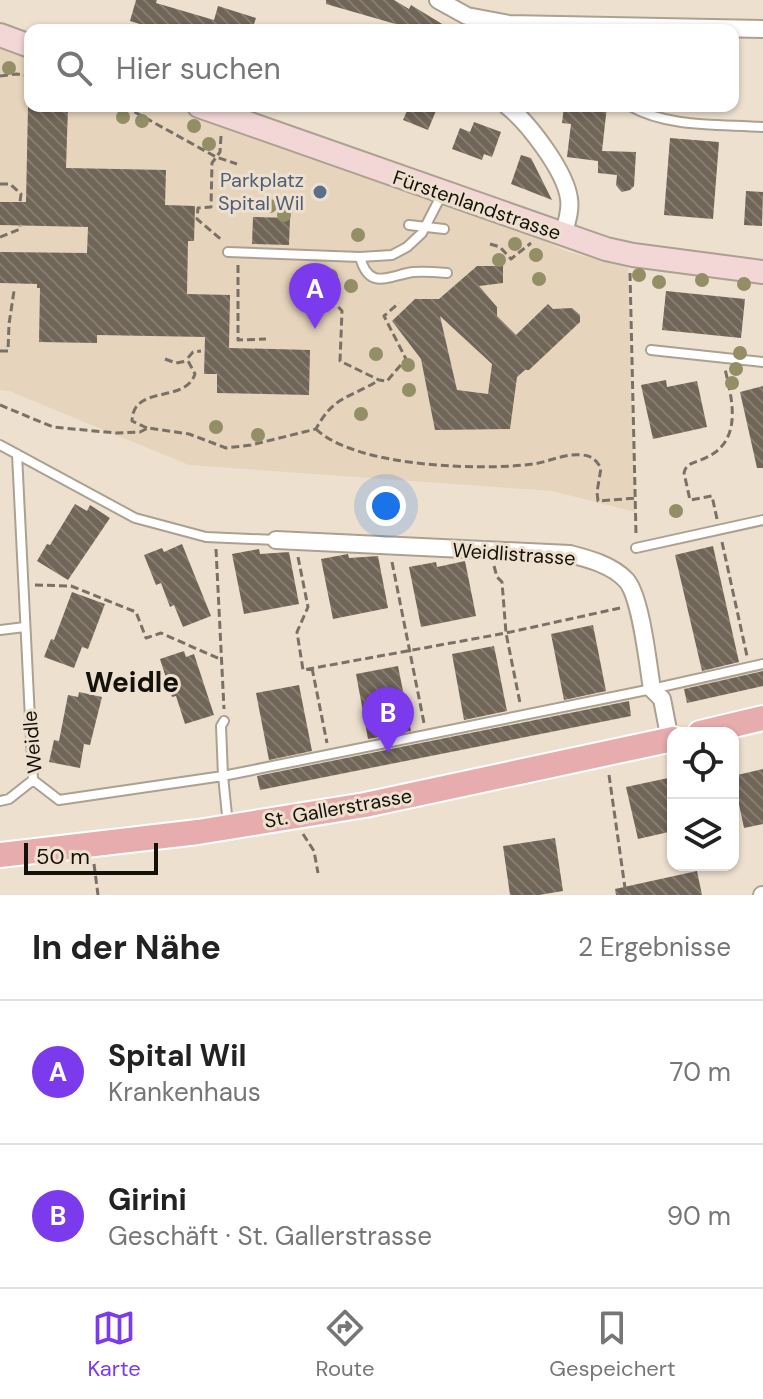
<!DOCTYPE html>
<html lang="de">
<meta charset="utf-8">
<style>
body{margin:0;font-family:"DM Sans",sans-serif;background:#f6f6f6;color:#222}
.controls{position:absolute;right:24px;bottom:24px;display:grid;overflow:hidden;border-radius:16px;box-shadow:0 2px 6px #0004}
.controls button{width:72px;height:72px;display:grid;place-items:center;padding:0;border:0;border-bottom:2px solid #e0e0e0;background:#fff;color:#222;font:40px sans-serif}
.scale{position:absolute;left:24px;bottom:20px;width:134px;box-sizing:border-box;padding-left:8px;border:4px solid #14100a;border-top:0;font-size:22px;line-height:28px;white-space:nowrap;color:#14100a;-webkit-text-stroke:6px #ede0cf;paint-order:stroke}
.you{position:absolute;left:386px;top:506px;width:28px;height:28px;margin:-20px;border:6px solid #fff;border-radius:50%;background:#1a73e8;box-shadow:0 0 0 12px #1a73e833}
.badge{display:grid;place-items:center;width:52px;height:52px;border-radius:50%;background:#7c3aed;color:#fff;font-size:26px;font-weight:700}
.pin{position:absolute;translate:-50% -66px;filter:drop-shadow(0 2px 4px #0008)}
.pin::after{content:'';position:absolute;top:42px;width:28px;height:24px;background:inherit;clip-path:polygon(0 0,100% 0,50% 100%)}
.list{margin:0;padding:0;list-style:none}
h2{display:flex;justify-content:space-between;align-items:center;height:104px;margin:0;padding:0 32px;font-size:34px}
h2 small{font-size:26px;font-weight:400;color:#767676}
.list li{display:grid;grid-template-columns:52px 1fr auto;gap:24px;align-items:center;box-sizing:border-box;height:144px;padding:0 32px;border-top:2px solid #e0e0e0}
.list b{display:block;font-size:30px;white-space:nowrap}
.list p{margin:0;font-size:26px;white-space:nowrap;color:#767676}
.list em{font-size:26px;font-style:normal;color:#767676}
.icon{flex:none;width:44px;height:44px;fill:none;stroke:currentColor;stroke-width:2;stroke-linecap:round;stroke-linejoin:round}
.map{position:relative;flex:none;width:763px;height:895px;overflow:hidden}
.search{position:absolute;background:#fff;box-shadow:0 2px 6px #0004;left:24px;right:24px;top:24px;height:88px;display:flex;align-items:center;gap:20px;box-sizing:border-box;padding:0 28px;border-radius:16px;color:#767676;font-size:30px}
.sheet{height:392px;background:#fff}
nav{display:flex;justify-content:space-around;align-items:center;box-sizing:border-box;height:112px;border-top:2px solid #e0e0e0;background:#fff;font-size:22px;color:#767676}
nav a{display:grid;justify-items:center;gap:4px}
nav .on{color:#7c3aed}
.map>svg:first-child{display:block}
.built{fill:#e6d4bd}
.building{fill:url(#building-back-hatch);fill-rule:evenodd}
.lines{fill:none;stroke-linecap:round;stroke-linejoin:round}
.lane-casing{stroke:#aca090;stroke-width:12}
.street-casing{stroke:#aca090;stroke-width:20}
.secondary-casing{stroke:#aca090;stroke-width:26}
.primary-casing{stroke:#fff;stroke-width:28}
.path{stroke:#797166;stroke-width:3;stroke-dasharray:8 4;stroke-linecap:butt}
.lane{stroke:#fff;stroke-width:8}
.street{stroke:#fff;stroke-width:16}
.secondary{stroke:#f3d6d6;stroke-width:22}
.primary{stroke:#e7acad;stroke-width:24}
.tree{fill:#938e65}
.service-dot{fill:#5c6f8a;stroke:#ede0cf;stroke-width:3}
.labels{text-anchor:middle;stroke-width:6;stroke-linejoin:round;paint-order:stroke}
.service-label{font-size:20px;fill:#4e5e75;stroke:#ede0cf;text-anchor:end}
.street-label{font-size:20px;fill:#14100a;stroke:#ede0cf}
.district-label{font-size:28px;font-weight:bold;fill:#14100a;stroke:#ede0cf}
</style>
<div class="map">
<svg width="763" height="895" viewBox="0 0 763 895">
<defs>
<pattern id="building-back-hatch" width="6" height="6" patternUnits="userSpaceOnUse" patternTransform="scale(2)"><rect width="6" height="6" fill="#706556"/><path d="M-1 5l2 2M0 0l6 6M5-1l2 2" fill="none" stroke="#867e73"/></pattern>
</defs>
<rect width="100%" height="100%" fill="#ede0cf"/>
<path class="built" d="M0,42L30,53V106H174L533,236L566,251L628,268L635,512L552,491L189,465L9,391L0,390Z"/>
<path class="building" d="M136,0H157L156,3L214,20L218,6L256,18L252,30H159L130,21Z
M326,0H394L409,9L411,5L452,30H396L399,25L326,4Z
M28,106L68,107L66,168L166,170L165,205L195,206L194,241H188L187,294L230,295L229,348L310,350L309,395L217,393V374H204L205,337L97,335V343L39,342L40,288H37V284L0,283V252L87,253L88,227L0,225V202H26Z
M409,106H438L428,130L403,120Z
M564,106H607L602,151L636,152L634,186L630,190L622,192L619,189L616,185L617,175L598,173V161L567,157L571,124L562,123Z
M474,122L501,132L492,157L484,154L482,160L452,149L460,128L470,132Z
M670,138L719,142L713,219L664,215Z
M521,155L531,158L552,200L511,184Z
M746,191L763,192L762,226L744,225Z
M253,217L290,218L289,245L252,244Z
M477,266H503V283L479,286L497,307V316L516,335L548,304L553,309L572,308L580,315V322L529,370H525L517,377L510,429L435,430L421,359L392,321L415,299H439ZM440,316L492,364L488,394L457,390Z
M666,291L745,299L741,338L662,330Z
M666,380L667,387L697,381L707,427L653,439L641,385Z
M763,386V468H757L740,392Z
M75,504L87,511L90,505L110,518L68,580L37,561L47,544L50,545Z
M182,544L211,616L183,627L174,605L170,607L161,583L156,585L144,555L162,548L164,552Z
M713,546L739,662L702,671L675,555Z
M259,549L260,554L289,552L299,604L244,614L232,554Z
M348,554L349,558L378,556L388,608L333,619L321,559Z
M465,561L476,616L421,627L409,567L436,562L437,567Z
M72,592L105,604L88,649L82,647L74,668L44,657L51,639L54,640Z
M593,625L606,691L564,700L551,634Z
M494,646L507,711L464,720L452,654Z
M184,651L186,657L194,654L214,715L185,724L176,696L172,697L160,659Z
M398,666L411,731L368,739L356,674Z
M763,671V686L687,703L684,689Z
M299,685L312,751L269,760L256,693Z
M79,692L102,697L90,745L84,744L80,768L49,762L54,740L59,741L68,695L78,697Z
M629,701L631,716L260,790L257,776Z
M763,769V824L744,828L733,776Z
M673,777V831L638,839L626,787Z
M555,838L563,891L539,895H510L503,846Z
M697,871L702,895H616L615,889Z"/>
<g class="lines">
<defs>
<path id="lane" d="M630,106C669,128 719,124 763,127
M409,225L444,229
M228,252L360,257L392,255L407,247L422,233L442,194
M360,257C369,291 388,276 413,272C424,271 436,272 447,273
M651,350L763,362
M0,445L135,518L206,537L276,540
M17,454L33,780L59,800L223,776L228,825
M636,548L763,520
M0,630L25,627
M224,721L221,726L223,776L652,689L763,664
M0,801L9,799L33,780"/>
<path id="street" d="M438,0L467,16L509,24L763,29
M507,106C528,122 566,172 569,199C571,211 566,224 563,236
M276,540L570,554C589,559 612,565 626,580C641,596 648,665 652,689L662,699L670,740
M762,895H763"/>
<path id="secondary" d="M0,35L30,46
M199,106L606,249L633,255L763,272"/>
<path id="primary" d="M700,733L763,718
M0,855L198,832L365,805L673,739"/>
</defs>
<use href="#lane" class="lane-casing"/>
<use href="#street" class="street-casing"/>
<use href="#secondary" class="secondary-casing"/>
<use href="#primary" class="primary-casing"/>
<path class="path" d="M0,76L17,74L30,76
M124,106L216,157L237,164
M221,136L220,152L212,163L211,207L198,208L197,219L223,241
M0,184H10L21,194L20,202
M0,237L20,229V226
M490,244L500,247L511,259L531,243
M238,265V340L266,339
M316,268L315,281L342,311L340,361L379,380L387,381L406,359L384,316L399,303
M630,273L636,534
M0,351H8L9,324L14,291
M165,359L176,363L187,361
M0,405L53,427L116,433L140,432L148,428L189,434L226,448L251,445L316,429C334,395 349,399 379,380
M147,428L132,421C133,384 185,404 195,374L187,359L193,352L201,351
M316,429C355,467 481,471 533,464C549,462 565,453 581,455C591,455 596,460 601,468L597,492L598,501L637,498
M717,519L712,496L690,500L684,473C686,463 694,463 703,459C743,443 733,402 725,369
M722,542L747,656
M216,549L224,709
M298,557L308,607L297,632L303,670L506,633L620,608
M392,562L424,723
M494,566L497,577L502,582L506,633L520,703
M35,585L71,586L136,612L146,638L161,633L222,660
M312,668L327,743
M609,775L626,895
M303,834L314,851L318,873
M94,864L98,895"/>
<use href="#lane" class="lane"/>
<use href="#street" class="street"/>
<use href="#secondary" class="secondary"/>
<use href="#primary" class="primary"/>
</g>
<g class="tree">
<circle cx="9" cy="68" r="7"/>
<circle cx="123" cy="117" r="7"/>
<circle cx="142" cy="121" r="7"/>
<circle cx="194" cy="126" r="7"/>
<circle cx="209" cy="144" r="7"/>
<circle cx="270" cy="206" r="7"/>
<circle cx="284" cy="215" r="7"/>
<circle cx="358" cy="235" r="7"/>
<circle cx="515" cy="244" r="7"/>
<circle cx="536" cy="255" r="7"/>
<circle cx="499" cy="260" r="7"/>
<circle cx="639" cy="275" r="7"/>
<circle cx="331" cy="276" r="7"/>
<circle cx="539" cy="279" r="7"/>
<circle cx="702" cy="280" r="7"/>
<circle cx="659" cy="282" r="7"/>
<circle cx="744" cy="284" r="7"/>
<circle cx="351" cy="286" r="7"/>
<circle cx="740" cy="353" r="7"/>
<circle cx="376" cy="354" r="7"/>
<circle cx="408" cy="365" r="7"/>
<circle cx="736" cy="369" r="7"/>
<circle cx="732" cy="383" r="7"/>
<circle cx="409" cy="390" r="7"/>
<circle cx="361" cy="414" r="7"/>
<circle cx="216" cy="427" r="7"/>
<circle cx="258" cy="435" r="7"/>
<circle cx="676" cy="511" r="7"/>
</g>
<circle class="service-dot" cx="320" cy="192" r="8"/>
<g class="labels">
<g class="service-label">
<text x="304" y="187">Parkplatz<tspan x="304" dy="23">Spital Wil</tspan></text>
</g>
<g class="street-label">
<text transform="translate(477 205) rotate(19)" y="7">Fürstenlandstrasse</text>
<text transform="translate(514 554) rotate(4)" y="7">Weidlistrasse</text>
<text transform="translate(32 742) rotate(-95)" y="7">Weidle</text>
<text transform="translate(338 808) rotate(-10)" y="7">St. Gallerstrasse</text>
</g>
<g class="district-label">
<text x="132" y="692">Weidle</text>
</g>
</g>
</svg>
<div class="controls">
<button><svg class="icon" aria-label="locate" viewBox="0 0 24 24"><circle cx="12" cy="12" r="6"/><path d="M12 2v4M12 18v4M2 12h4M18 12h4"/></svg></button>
<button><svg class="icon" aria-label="layers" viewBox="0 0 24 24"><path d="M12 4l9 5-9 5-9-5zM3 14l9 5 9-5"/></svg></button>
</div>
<div class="scale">50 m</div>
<div class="you"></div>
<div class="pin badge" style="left:315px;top:329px">A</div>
<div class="pin badge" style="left:388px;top:753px">B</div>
<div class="search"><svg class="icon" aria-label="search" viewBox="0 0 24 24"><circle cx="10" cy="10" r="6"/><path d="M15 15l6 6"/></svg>Hier suchen</div>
</div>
<section class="sheet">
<h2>In der Nähe<small>2 Ergebnisse</small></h2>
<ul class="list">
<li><span class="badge">A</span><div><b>Spital Wil</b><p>Krankenhaus</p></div><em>70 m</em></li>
<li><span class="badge">B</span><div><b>Girini</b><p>Geschäft · St. Gallerstrasse</p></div><em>90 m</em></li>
</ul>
</section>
<nav>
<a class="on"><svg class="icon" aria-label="map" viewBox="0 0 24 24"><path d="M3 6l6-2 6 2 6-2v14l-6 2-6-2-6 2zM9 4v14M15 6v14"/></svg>Karte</a>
<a><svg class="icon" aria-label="directions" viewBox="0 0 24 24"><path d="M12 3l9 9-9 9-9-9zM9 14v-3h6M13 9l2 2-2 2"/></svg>Route</a>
<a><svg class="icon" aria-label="saved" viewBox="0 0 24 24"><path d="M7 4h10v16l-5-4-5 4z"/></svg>Gespeichert</a>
</nav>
